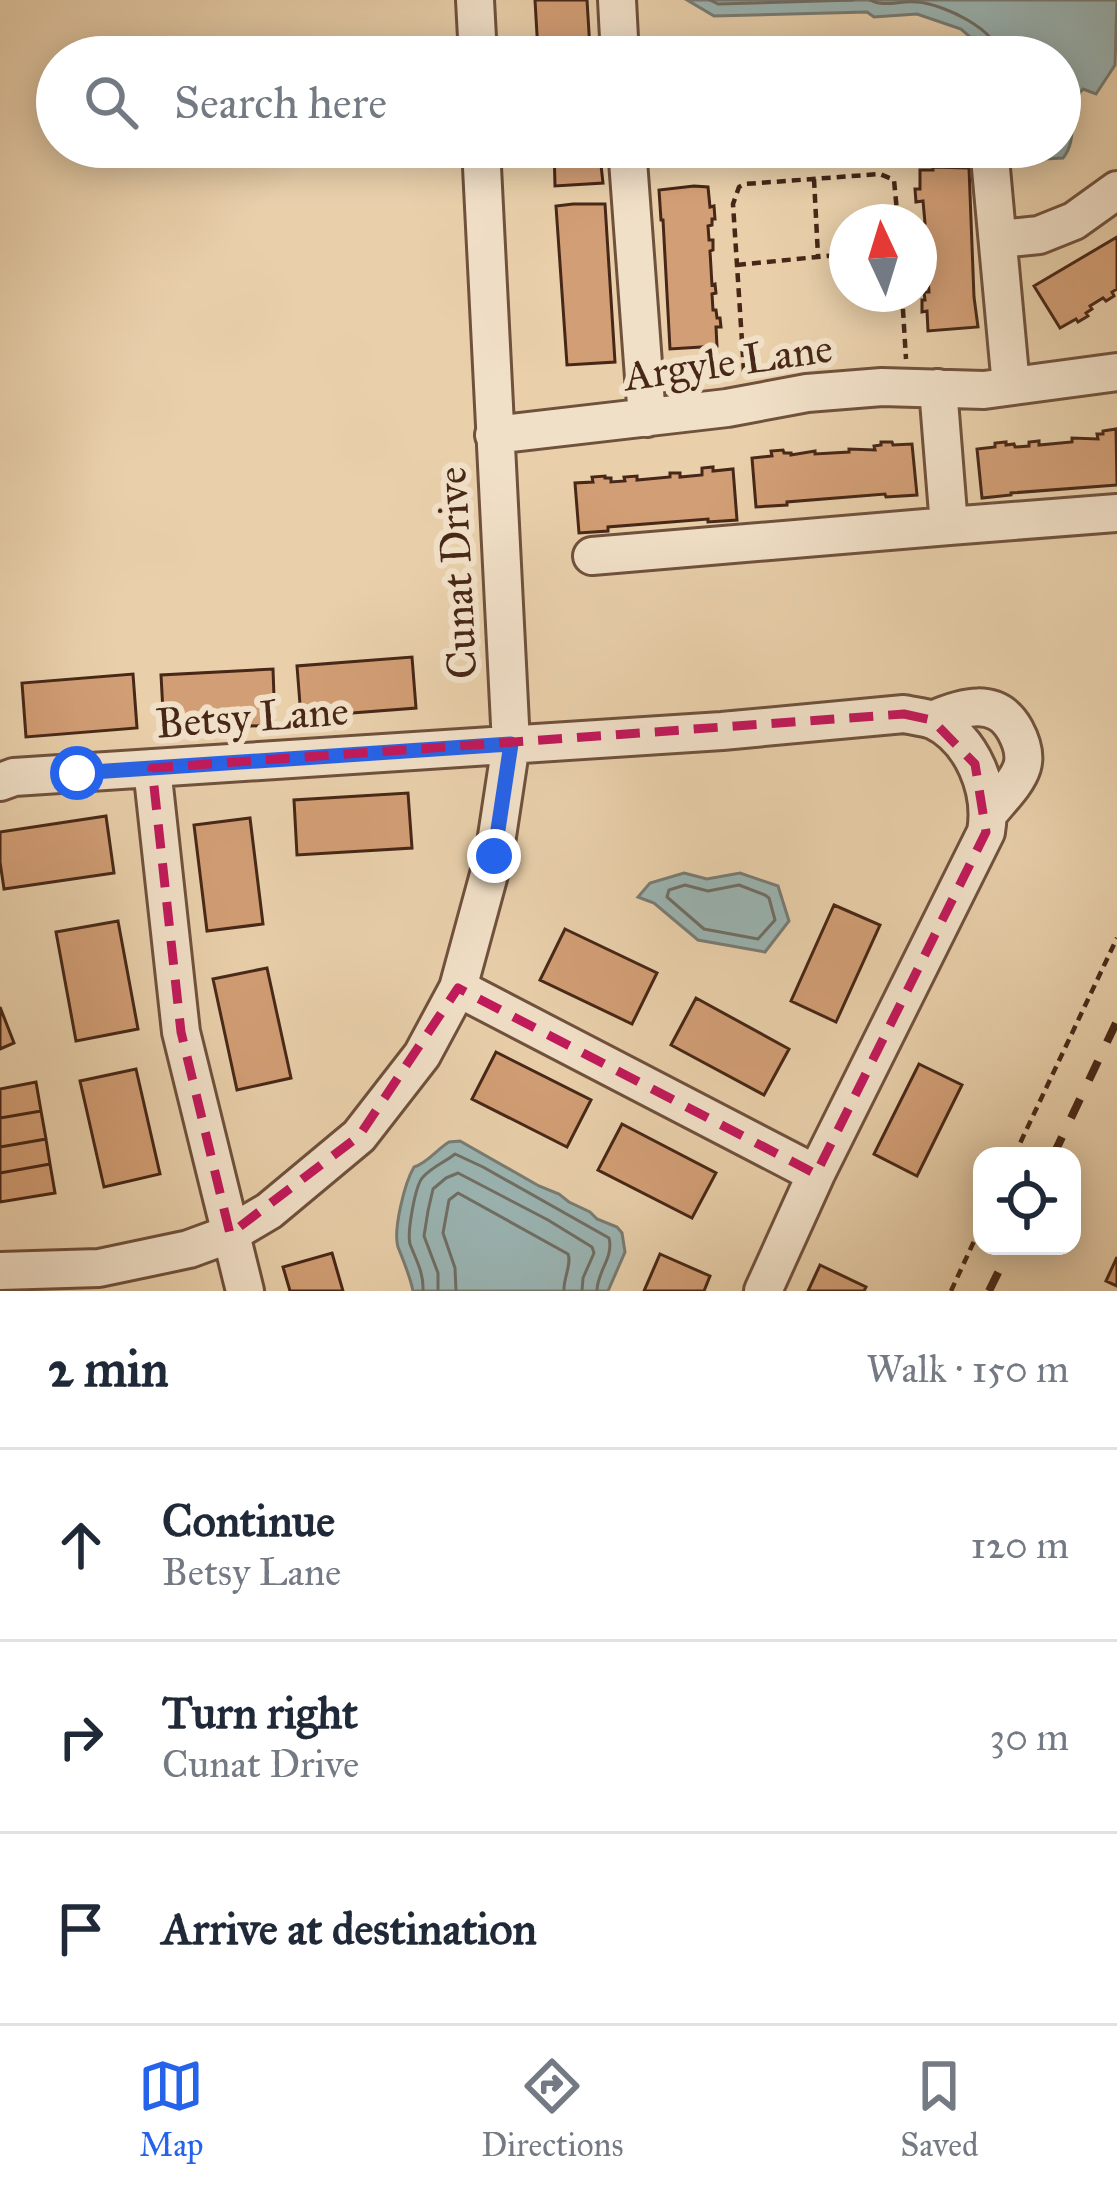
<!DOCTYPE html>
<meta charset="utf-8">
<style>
body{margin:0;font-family:"IM FELL Great Primer",serif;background:#f2f2f3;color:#1f2937}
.controls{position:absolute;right:36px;bottom:36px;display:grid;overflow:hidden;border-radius:24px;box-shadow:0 6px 30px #0003}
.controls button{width:108px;height:108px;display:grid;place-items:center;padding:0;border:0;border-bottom:3px solid #e0e1e3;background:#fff;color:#1f2937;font:60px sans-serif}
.compass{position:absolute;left:829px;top:204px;width:108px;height:108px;border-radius:50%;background:#fff;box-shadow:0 6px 30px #0003;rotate:356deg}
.stop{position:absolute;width:36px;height:36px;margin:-27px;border:9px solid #2563eb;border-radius:50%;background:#fff}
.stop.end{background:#2563eb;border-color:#fff;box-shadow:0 3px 12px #0008}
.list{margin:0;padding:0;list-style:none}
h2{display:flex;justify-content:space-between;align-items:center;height:156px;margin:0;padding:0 48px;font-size:51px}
h2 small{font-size:39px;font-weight:400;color:#747a83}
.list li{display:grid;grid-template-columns:78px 1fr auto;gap:36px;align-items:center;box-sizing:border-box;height:192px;padding:0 48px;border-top:3px solid #e0e1e3}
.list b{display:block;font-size:45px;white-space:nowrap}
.list p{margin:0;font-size:39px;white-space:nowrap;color:#747a83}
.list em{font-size:39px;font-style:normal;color:#747a83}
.icon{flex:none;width:66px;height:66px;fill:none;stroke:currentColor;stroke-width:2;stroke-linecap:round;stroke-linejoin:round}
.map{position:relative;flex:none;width:1117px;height:1291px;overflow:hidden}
.search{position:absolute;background:#fff;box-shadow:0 6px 30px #0003;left:36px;right:36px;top:36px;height:132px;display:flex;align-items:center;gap:30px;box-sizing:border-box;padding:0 42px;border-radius:66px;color:#747a83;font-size:45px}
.sheet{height:732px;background:#fff}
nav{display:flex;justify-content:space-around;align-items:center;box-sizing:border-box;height:168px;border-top:3px solid #e0e1e3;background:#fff;font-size:33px;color:#747a83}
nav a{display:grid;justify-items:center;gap:6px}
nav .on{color:#2563eb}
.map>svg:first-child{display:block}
.water{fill:#9ab4b2;stroke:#797c74;stroke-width:3}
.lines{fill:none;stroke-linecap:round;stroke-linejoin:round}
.shore{stroke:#706e64;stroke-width:3}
.building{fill:#d29e75;stroke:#472717;stroke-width:3}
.minor-casing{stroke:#70513c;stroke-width:42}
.path{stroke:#472717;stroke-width:4.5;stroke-dasharray:9 6;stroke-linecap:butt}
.minor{stroke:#f1e0c8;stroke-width:36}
.rail{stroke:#472717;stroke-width:8;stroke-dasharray:21 21;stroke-linecap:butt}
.route{stroke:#2563eb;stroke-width:15}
.marked{fill:none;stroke:#c2185b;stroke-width:9;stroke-dasharray:24 15;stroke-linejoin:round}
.labels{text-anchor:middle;stroke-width:12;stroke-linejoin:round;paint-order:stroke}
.street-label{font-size:42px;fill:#472717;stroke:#f1e0c8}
</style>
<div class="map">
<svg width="1117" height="1291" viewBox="0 0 1117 1291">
<rect width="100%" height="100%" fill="#e9d0ab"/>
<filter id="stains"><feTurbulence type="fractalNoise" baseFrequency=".00167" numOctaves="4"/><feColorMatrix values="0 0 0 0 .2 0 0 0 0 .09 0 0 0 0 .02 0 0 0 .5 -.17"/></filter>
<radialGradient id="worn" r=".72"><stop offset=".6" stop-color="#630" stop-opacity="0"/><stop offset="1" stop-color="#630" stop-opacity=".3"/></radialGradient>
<path class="water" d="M687,0H1117L1115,65L1096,94L1083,89C1065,108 1080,138 1063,158L1045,159L1034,147H1060V57H993L961,29L917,14L874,17L867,12L714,16Z
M684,873L707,879L740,873L778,886L789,921L765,952L698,940L654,903L638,897L650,883Z
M460,1141L539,1186L559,1194L569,1202L590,1212L597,1219L617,1227L622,1233L625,1252L608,1291H413C410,1276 404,1262 398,1247C393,1231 404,1184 414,1167C428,1163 437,1149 449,1142Z"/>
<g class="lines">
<path class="shore" d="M710,0L718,4L853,0
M870,0C885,8 900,0 917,2C943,4 997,29 1000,57
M685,885L708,891L739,885L765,895L769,898L775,920L758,939L704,929L667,897L669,890Z
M423,1291C424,1273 416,1260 410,1244C407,1233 415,1185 423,1177C432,1167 445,1162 455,1154L483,1167L609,1238C614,1258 597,1271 597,1291
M438,1291V1273L424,1236L428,1211L433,1189L446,1178L458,1173L548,1220L592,1247L594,1253L583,1278L582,1291
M456,1291L455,1268L443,1233L449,1200L458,1193L568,1254C572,1264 563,1279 564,1291"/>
</g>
<path class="building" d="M535,0H587L590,49L538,52Z
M554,147H599L603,183L555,186Z
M732,147H893V150L861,153L860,149L840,151V155H829V152L795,154L796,158L785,159L784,154L770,156L771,159H762L763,162L753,163L752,158L733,159Z
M933,167L969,168L974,297L978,327L928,331L927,311L922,312V300H925L924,292H929L928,277L924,278V266H926L925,234H922L921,223H925L923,201L916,202L915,189H920V170H933Z
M694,186L708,187L710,207L714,206L715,219H712V225L708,226L709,240H713V250L710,251L712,285L715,284L716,293L712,294L713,310H716L717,318H720L721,327H716L717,346L670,349L663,220H661L659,190Z
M573,204H605L615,362L567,365L556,206Z
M1117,237V289L1112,292L1114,296L1106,301L1103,298L1090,306L1092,309L1086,313L1088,316L1078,322L1076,319L1060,328L1034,286Z
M1116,429L1117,485L1011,493V495L982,498L977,449L995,447V443L1006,442V445L1014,444L1015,447L1029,446V442L1039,441V445L1072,442V438L1098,439L1097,434H1103V431Z
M881,442H892L893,445L912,444L917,495L886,497L885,494L787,502V505L756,507L752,458L772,456L771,451L783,450L784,453H791V455L815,451V454L849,452V449L875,450L874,446L881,445Z
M713,467V471L733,469L737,520L708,522V519L608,527V531L579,533L575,483L593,482L592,477L605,476V478H611V482L625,481L624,477L637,476V480L670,477V473H680V477L702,475V468Z
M412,657L416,708L301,717L297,666Z
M273,669L275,725L164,730L161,675Z
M133,674L137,728L26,737L22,683Z
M408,793L412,848L297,855L294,800Z
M106,816L114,873L4,889L0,862V832Z
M250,818L263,924L207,931L194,825Z
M834,905L880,925L836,1022L791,1001Z
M118,921L138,1029L76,1041L56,932Z
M565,929L657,973L632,1024L540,980Z
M267,968L291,1078L237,1090L213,979Z
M696,998L789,1049L764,1095L671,1045Z
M0,1007L14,1043L0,1049Z
M496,1052L591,1100L567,1147L472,1099Z
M919,1064L962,1085L917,1176L874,1154Z
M136,1069L160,1174L104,1187L80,1081Z
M36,1082L41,1111L0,1118V1089Z
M41,1111L46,1139L0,1147V1118Z
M622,1124L716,1173L692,1218L598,1170Z
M46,1139L50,1164L0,1173V1147Z
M50,1164L55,1193L0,1202V1173Z
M332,1253L343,1291H290L283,1267Z
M660,1254L710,1276L704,1291H644Z
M1117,1257V1286L1106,1281Z
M820,1265L866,1287L864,1291H808Z"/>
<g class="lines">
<defs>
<path id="minor" d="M475,0L478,57
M617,0L620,57
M627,147L647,418
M989,147L1011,386
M999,239L1039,235L1074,221L1117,190
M494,435L727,408L807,393L882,387L984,390L1117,372
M949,526L1117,513
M592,556L949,526L938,388
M932,720C962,707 996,696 1015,730C1021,741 1026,754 1022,767C1017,783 1000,799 989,813
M152,768L181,1032L245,1291
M0,782L14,777L722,731L904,714C913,716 925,717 933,720C973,739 993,791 986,832L816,1174L763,1291
M458,988L816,1174
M0,1271L99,1268L189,1249L230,1234L269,1211L359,1136L422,1055L458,988L494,856L511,744L481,147"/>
</defs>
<use href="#minor" class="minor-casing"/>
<path class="path" d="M814,179L818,256
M737,265L847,254
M902,294L906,359
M744,372L733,204L739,187L745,184L880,174L894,180L898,222
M1014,1156L1117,938
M951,1291L982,1224"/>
<use href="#minor" class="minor"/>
<path class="rail" d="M1053,1156L1117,1021
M989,1291L1011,1246"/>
</g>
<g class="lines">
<path class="route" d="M77,773L511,744L494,856"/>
</g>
<path class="marked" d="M904,714L932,720L975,764L986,832L816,1174L458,988L359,1136L230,1234L181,1032L152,768Z"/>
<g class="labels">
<g class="street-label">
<text transform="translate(728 361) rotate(-8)" y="15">Argyle Lane</text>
<text transform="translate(456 573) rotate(-93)" y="15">Cunat Drive</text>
<text transform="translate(252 716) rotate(-4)" y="15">Betsy Lane</text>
</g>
</g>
<rect width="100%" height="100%" filter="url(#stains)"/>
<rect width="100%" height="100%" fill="url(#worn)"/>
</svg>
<div class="controls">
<button><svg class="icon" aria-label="locate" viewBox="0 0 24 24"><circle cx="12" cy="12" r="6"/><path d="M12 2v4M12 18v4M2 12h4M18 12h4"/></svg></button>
</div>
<svg class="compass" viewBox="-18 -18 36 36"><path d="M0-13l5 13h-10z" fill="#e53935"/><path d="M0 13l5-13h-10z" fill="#747a83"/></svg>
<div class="stop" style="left:77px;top:773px"></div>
<div class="stop end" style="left:494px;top:856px"></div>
<div class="search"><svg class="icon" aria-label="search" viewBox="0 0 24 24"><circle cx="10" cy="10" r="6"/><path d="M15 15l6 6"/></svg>Search here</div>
</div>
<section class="sheet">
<h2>2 min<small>Walk · 150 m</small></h2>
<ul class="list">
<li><svg class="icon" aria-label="ahead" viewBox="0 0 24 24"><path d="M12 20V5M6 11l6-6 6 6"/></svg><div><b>Continue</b><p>Betsy Lane</p></div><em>120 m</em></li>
<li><svg class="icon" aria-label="right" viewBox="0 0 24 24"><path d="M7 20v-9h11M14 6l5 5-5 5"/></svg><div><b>Turn right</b><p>Cunat Drive</p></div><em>30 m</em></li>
<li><svg class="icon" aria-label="arrive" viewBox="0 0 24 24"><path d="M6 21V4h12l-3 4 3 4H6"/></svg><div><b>Arrive at destination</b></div></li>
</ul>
</section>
<nav>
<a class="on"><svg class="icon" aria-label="map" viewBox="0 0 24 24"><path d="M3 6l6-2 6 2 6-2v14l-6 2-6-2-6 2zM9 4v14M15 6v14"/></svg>Map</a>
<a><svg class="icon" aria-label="directions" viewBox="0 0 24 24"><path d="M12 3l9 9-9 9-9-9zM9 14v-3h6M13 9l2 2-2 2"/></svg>Directions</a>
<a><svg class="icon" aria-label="saved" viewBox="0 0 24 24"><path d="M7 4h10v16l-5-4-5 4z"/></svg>Saved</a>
</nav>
